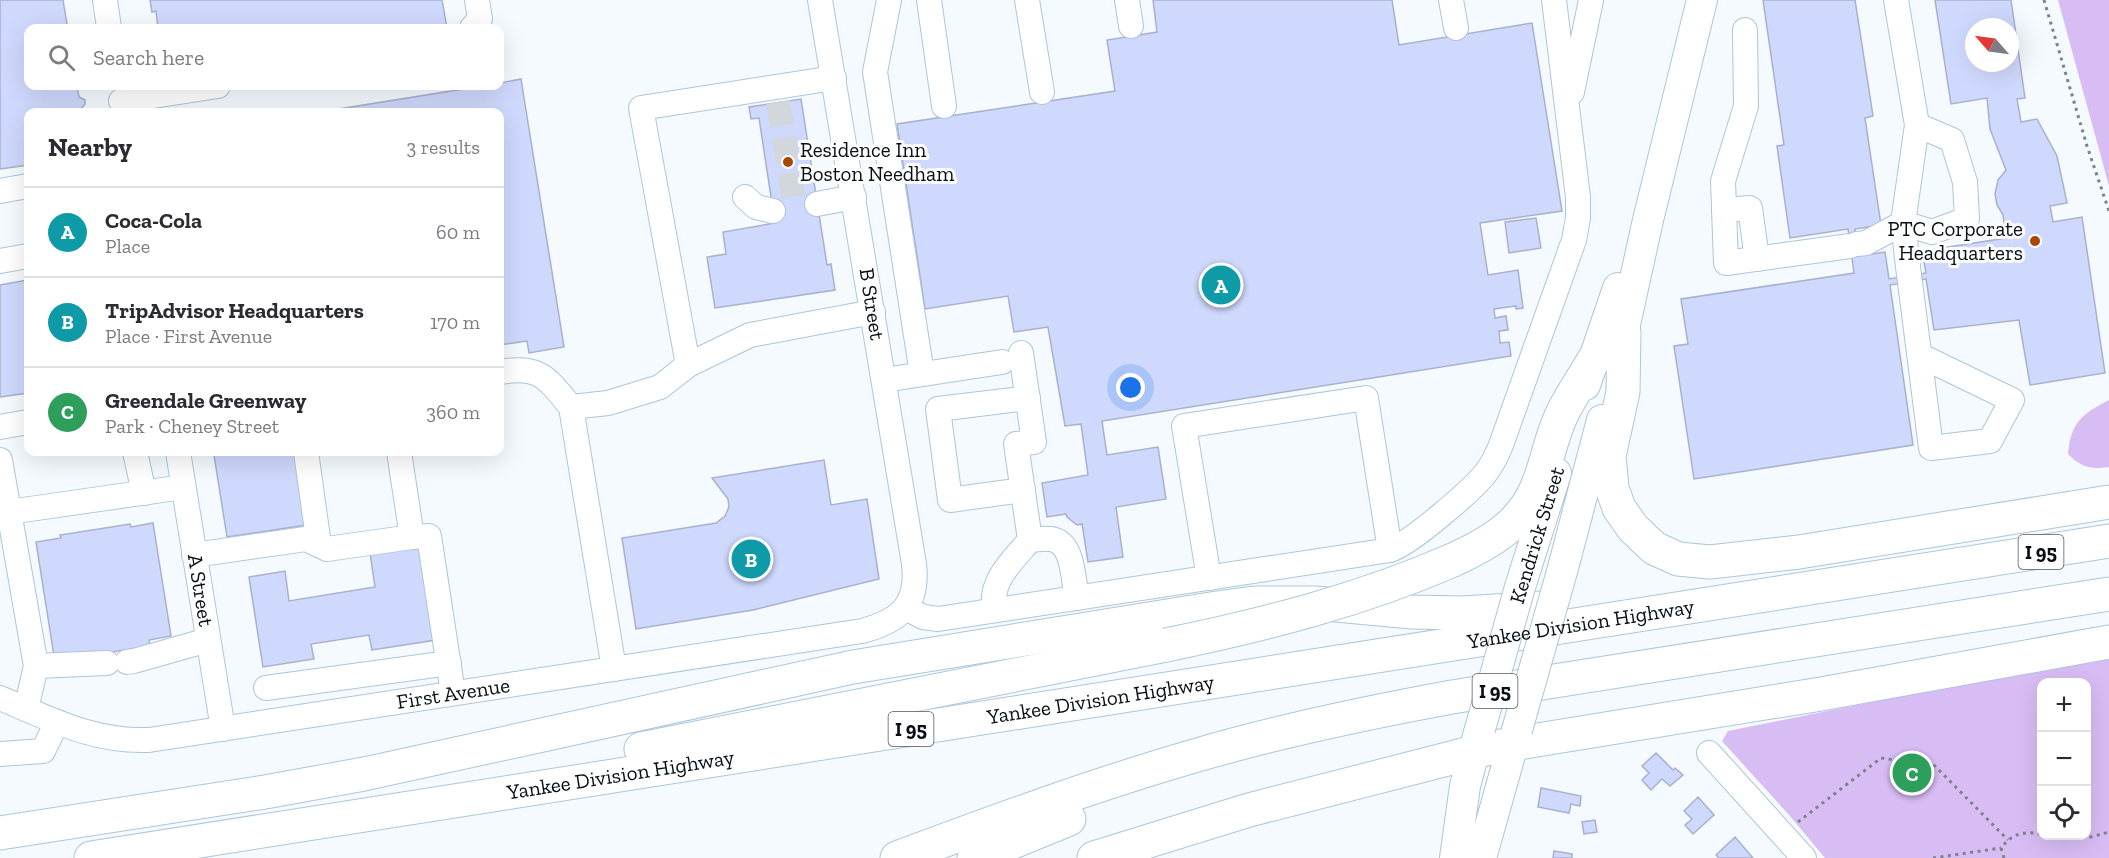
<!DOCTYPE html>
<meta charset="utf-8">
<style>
body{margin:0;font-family:"Zilla Slab",serif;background:#f2f2f3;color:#2b2b33}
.controls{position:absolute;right:18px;bottom:18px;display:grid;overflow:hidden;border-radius:12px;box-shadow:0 6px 24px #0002}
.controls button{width:54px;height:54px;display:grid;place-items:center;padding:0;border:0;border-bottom:2px solid #e1e1e2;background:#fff;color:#2b2b33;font:30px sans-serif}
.compass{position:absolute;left:1965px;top:18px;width:54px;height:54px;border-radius:50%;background:#fff;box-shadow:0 6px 24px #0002;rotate:298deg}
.you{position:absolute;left:1131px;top:388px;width:21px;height:21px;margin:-15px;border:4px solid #fff;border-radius:50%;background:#1a73e8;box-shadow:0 0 0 9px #1a73e833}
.badge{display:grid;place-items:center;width:39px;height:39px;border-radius:50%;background:#a84704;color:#fff;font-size:20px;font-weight:700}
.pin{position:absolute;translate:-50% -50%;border:3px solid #fff;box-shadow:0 2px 6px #0006}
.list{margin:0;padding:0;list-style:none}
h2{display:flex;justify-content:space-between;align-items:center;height:78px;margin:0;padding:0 24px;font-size:26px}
h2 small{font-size:20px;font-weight:400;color:#7c7c81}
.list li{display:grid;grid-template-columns:39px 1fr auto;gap:18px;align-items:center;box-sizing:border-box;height:90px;padding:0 24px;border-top:2px solid #e1e1e2}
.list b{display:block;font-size:22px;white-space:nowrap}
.list p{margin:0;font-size:20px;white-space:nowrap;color:#7c7c81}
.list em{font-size:20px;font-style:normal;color:#7c7c81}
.icon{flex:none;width:33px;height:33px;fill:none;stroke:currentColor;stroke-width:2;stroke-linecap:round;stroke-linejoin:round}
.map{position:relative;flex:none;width:2109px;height:858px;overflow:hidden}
.search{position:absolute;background:#fff;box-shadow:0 6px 24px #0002;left:24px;top:24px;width:480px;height:66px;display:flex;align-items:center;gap:15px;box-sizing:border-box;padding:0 21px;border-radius:12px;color:#7c7c81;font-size:22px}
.panel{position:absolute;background:#fff;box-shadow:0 6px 24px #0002;left:24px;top:108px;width:480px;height:348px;border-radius:12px}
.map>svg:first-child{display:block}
.green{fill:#d8bdf5;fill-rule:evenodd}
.building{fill:#cfd9fd;stroke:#a9b0cb;stroke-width:1.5;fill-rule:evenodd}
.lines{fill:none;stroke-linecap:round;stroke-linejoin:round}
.minor-tunnel{stroke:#d1d7db;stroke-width:24;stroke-dasharray:24 12;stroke-linecap:butt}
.minor-casing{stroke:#acc6da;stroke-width:26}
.major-casing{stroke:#acc6da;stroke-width:32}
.highway-casing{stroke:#acc6da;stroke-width:35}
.path{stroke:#7c8388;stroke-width:3;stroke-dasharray:3 4.5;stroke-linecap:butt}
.minor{stroke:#fff;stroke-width:24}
.major{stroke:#fff;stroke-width:30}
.highway{stroke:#fff;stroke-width:33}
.major-bridge-casing{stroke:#acc6da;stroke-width:32;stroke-linecap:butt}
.highway-bridge-casing{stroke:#acc6da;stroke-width:35;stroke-linecap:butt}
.major-bridge{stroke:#fff;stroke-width:30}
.highway-bridge{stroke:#fff;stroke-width:33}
.poi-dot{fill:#a84704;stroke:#fff;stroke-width:2}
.labels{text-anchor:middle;stroke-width:6;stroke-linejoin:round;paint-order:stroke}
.shield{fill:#fff;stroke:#51575b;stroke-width:1.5}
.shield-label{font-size:20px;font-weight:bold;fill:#060f15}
.poi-label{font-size:21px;fill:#060f15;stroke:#fff;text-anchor:start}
.street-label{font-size:21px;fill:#060f15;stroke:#fff}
</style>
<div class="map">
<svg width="2109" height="858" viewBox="0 0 2109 858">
<rect width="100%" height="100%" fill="#f5fafe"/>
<path class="green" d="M2058,0H2109V186Z
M2109,400V467C2092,470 2080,467 2068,454C2071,422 2082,414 2109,400Z
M2109,654V858H1825L1789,815L1722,741L1728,731ZM2042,682H2086V836H2042Z"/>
<path class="building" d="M0,0H63L67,24L73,28H28V86H77L79,97L85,100V104L81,109L82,112H28V165L0,169Z
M150,0H442L447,28H158L156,11L152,12Z
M1153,0H1392L1399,45L1532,23L1562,211L1480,223L1488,275L1518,270L1523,308L1516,309V306L1494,309L1495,318L1506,316L1508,330L1499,331L1500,343L1509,342L1511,356L1102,421L1107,455L1158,447L1166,499L1116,507L1123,557L1088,562L1082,524L1077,525L1067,517L1066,514L1047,517L1042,483L1088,475L1081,424L1065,426L1048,327L1014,332L1008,296L925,309L897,124L1115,91L1107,40L1157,32Z
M1763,0H1855L1873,116L1865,118L1881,225L1855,229L1860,256L1885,252L1889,279L1926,273L1922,251L2006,238L2003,215L1997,205L1995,194L1998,180L2006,170L1990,129L1987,98L1951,104L1935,0H2011L2025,98L2017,99L2021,122L2037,119L2057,156L2067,203L2050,206L2053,222L2082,217L2105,373L2030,385L2019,320L1934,330L1926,279L1890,285L1913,445L1694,479L1674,346L1688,344L1681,299L1854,273L1848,229L1790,238L1777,146L1784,145ZM1974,27H2010V63H1974Z
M521,79L564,347L529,353L527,341L500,345V112H339V109L482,86H500V83Z
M801,99L827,265L831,264L835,290L715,308L707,257L726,254L723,232L775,223L759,118L751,119L749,107Z
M1536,218L1541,248L1509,253L1505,222Z
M28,280V393L0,397V285Z
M238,452H294L306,525L227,537L214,455Z
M824,460L831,505L867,499L879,579L753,610L636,629L622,538L716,523L725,516L729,507L728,499L712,478Z
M153,523L171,636L149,640L150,646L80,657L79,652L54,656L36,542L61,538L60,535L130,524L131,527Z
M421,545L436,640L372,650L369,635L311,644L314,659L263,667L249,577L285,571L289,601L375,587L370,553Z
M1656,753L1673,770L1675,768L1683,775L1670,786L1662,779L1651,790L1642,780L1649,773L1642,766Z
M1541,788L1581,796L1580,806L1571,804L1569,813L1538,807Z
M1698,797L1714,815L1693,834L1685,825L1692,819L1684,811Z
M1595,820L1597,832L1584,834L1582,822Z
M1735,837L1753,858H1719L1716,855Z
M1554,851L1572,854V858H1553Z"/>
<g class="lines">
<path class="minor-tunnel" d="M778,102L795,208"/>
<defs>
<g id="minor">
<path d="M105,0L109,28"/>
<path d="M889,0L875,72L922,374"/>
<path d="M929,0L944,106"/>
<path d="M1027,0L1042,92"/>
<path d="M1127,0L1131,26"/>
<path d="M1451,0L1456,28"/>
<path d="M1896,0L1917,125L1903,223L1932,232L1967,219L1965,182L1952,140L1917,125"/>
<path d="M472,28L480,19L477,0"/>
<path d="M1745,30L1746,106L1723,181L1726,263L1850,246"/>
<path d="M834,78L641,108L688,365L750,335L873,312"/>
<path d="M1572,92L1591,0"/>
<path d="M121,101L218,86"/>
<path d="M0,191L28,186"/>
<path d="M745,197L756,207L773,211"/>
<path d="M817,204L854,197"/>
<path d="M1724,210L1750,208L1757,259"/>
<path d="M1857,244L1866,243L1903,223L1909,275"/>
<path d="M0,261L28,256"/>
<path d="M1910,282L1931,448L1990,441L2012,400L1919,355"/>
<path d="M1021,353L1034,442L1016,444L1030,540"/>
<path d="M500,372C540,365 547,378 571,407"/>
<path d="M884,380L1002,362"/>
<path d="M0,427L28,422"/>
<path d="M135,452L144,493"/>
<path id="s1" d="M178,452L223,729"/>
<path d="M306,452L319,545"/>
<path d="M0,460L36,666L26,709"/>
<path d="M1023,490L950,500L938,409L1028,398"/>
<path d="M9,512L183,487"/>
<path d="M412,537L429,536L451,680"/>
<path d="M194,555L306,539L327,549L412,537L399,452"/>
<path d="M1209,578L1184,426L1366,398L1390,550"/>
<path d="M906,608L923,617L938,619L1390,550C1410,544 1471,491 1485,474C1492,465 1497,455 1501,445L1574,240L1578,218V197L1554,0"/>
<path d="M995,610C988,582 1013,560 1030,540C1038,540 1047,537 1055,540C1074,547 1073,581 1077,598"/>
<path d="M127,662L134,661L208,640"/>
<path d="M36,666L107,663"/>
<path d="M614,669L571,407L608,403L660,387L688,365"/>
<path d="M266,688L449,663"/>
<path id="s2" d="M0,698C50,719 93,742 149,740L862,631C899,621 919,606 914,564L820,0"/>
<path d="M1709,753L1804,858"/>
<path d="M0,754L43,751L57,722"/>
</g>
<path id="major" d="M1618,356L1648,220L1702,0
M1585,385L1618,288
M1563,568L1602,420
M1520,587L1556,473
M1455,858L1465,786L1479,732
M1481,858L1517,730"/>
<g id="highway">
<path d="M1624,332L1623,392L1609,456L1612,488L1619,508L1633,528L1654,548L1678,559L1710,562L1799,552L2109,502"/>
<path d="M1453,560C1488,544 1522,525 1537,487C1546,466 1550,442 1559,421C1567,400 1582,381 1593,361"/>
<path d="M641,749L1166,645"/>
<path d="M0,833L265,792L364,774L853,667L1217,608L1254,603H1315L1412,612L1463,613L1542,608"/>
<path id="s3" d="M91,858L2109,541"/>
<path d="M897,858C996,821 1094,785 1194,756C1279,731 1365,713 1452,697L2109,594"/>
<path d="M974,858L1069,819"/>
<path d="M1094,858L1249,810L1494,747L1821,694L2109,642"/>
</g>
</defs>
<use href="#minor" class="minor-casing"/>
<use href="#major" class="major-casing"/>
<use href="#highway" class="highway-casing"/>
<path class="path" d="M2044,0L2087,146L2109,211
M1798,822L1881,758L1935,766L2008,840
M2067,836L2091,837L2109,832
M1933,858L2001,848
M2004,858L2001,848C2013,833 2023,831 2042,834"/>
<use href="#minor" class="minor"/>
<use href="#major" class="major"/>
<use href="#highway" class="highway"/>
<defs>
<path id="major-bridge" d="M1480,729L1520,587
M1517,730L1563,568"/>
<path id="highway-bridge" d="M1166,645C1264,625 1361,600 1453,560"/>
</defs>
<use href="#major-bridge" class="major-bridge-casing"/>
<use href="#highway-bridge" class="highway-bridge-casing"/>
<use href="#major-bridge" class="major-bridge"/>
<use href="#highway-bridge" class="highway-bridge"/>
</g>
<g class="poi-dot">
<circle cx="788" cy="162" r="6"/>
<circle cx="2035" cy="241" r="6"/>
</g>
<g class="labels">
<g class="shield">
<rect x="2018.5" y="535" width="45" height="34" rx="4.5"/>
<rect x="1472.5" y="674" width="45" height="34" rx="4.5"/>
<rect x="888.5" y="712" width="45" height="34" rx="4.5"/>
</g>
<g class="shield-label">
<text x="2041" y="559">I 95</text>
<text x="1495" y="698">I 95</text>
<text x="911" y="736">I 95</text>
</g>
<g class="poi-label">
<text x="800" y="157">Residence Inn<tspan x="800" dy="24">Boston Needham</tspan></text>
<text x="2023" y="236" text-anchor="end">PTC Corporate<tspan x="2023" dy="24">Headquarters</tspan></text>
</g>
<g class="street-label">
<text transform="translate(872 304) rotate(81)" y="7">B Street</text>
<text transform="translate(1537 535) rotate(-73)" y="7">Kendrick Street</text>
<text dy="7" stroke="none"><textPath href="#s1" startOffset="140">A Street</textPath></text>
<text dy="7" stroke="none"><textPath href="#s3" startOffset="1508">Yankee Division Highway</textPath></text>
<text dy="7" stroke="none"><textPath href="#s2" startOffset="464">First Avenue</textPath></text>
<text dy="7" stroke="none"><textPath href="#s3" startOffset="1022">Yankee Division Highway</textPath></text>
<text dy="7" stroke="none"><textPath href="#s3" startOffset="536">Yankee Division Highway</textPath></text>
</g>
</g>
</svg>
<div class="controls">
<button>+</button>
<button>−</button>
<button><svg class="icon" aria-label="locate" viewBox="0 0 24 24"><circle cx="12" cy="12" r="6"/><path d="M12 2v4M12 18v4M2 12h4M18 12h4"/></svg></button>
</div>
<svg class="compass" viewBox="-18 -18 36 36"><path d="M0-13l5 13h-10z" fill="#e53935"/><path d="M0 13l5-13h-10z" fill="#7c7c81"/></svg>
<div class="you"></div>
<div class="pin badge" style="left:1221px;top:285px;background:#0f9aa8">A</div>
<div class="pin badge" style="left:751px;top:559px;background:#0f9aa8">B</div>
<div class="pin badge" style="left:1912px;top:773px;background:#2e9e5b">C</div>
<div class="search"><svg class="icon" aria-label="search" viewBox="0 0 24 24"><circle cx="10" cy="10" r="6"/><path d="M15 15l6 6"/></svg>Search here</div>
<section class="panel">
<h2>Nearby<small>3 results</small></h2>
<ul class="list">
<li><span class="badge" style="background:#0f9aa8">A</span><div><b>Coca-Cola</b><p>Place</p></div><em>60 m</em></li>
<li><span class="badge" style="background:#0f9aa8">B</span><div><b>TripAdvisor Headquarters</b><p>Place · First Avenue</p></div><em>170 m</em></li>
<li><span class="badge" style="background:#2e9e5b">C</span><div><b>Greendale Greenway</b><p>Park · Cheney Street</p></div><em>360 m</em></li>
</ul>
</section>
</div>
